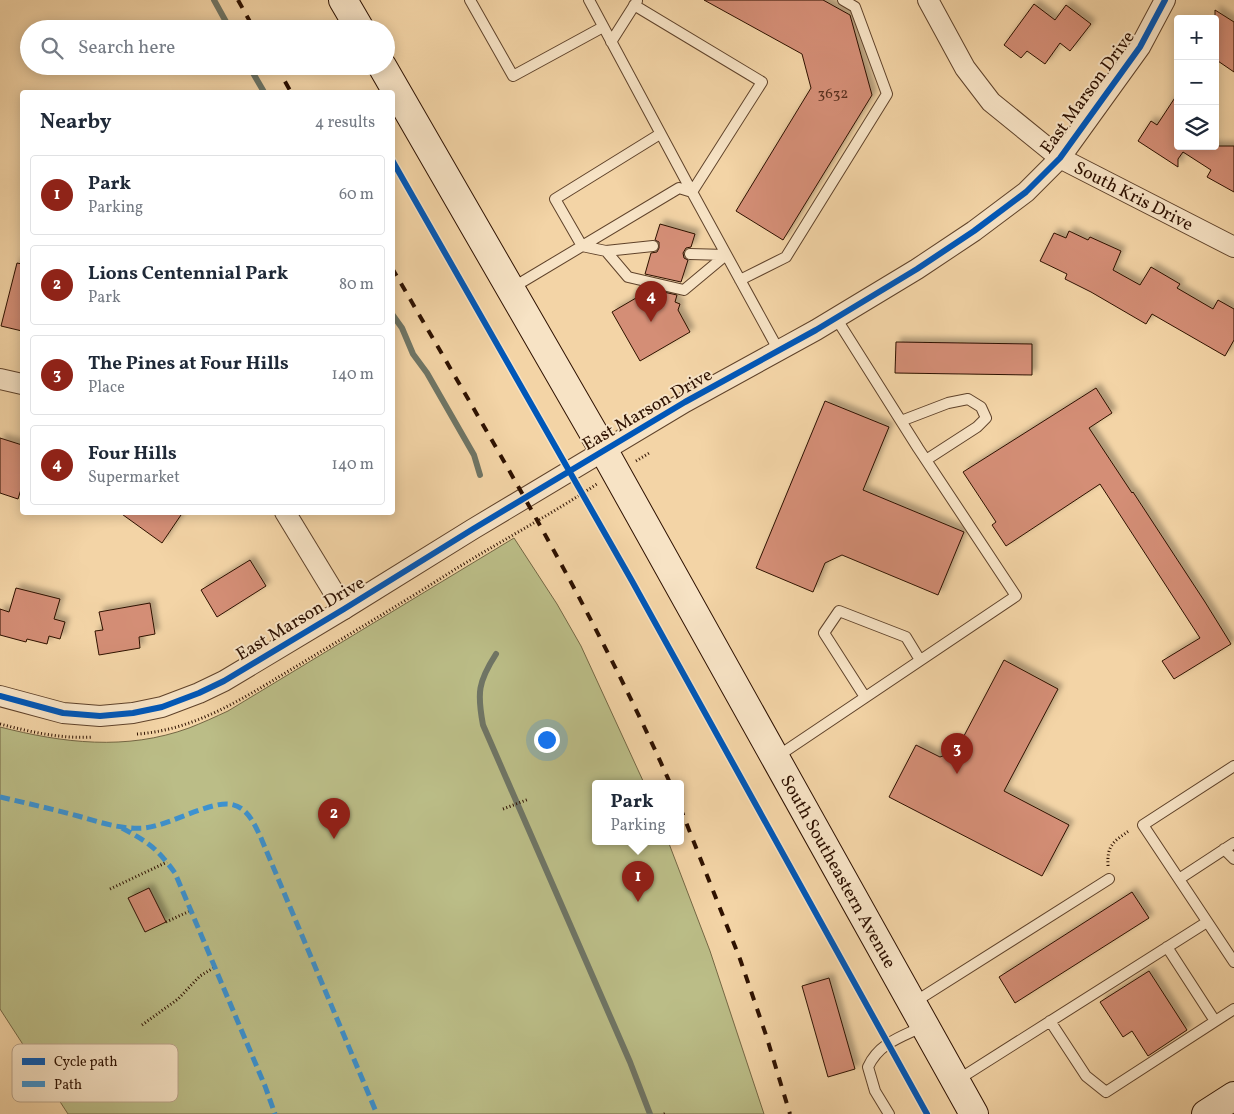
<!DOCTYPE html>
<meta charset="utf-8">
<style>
body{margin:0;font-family:Vollkorn,serif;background:#f2f2f3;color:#1f2937}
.controls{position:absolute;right:15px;top:15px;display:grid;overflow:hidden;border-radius:5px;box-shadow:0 2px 12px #0003}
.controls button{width:45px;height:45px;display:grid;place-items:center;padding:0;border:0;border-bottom:1px solid #e0e1e3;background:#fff;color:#1f2937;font:25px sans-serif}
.you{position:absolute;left:546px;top:739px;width:18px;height:18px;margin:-12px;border:4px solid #fff;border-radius:50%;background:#1a73e8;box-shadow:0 0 0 8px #1a73e833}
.badge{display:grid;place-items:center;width:32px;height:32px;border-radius:50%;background:#8f2418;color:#fff;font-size:16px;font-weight:700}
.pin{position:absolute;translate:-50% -41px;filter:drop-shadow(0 1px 2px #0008)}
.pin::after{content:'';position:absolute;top:26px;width:18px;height:15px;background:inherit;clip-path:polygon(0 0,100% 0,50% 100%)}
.popup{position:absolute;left:592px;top:780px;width:92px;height:65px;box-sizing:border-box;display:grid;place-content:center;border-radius:5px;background:#fff;filter:drop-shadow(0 1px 4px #0005);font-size:16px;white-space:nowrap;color:#747a83}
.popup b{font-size:19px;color:#1f2937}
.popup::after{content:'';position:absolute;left:50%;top:100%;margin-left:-10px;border:10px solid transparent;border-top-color:#fff}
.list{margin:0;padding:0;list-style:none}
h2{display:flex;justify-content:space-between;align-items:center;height:65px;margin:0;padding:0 20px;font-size:21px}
h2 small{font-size:16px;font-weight:400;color:#747a83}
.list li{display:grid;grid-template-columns:32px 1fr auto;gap:15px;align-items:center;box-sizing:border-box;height:80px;margin:0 10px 10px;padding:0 10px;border:1px solid #e0e1e3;border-radius:5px}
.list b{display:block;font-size:19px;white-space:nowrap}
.list p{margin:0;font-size:16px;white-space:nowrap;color:#747a83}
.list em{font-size:16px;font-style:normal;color:#747a83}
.icon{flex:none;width:28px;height:28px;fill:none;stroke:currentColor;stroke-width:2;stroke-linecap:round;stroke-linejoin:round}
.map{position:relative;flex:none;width:1234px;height:1114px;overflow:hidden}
.search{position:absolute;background:#fff;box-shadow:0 2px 12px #0003;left:20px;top:20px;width:375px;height:55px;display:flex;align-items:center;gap:12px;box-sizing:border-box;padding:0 18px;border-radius:28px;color:#747a83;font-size:19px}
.panel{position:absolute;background:#fff;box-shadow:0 2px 12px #0003;left:20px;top:90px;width:375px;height:425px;border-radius:5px}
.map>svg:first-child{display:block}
.green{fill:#bbbd87;stroke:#746744}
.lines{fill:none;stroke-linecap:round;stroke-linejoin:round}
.stream{stroke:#6f7565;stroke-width:6}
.building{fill:#d48e76;stroke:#2e1100;filter:url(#shadow)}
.lane-casing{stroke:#5f422a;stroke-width:12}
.street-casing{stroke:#5f422a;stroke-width:22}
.secondary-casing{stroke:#2e1100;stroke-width:30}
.path{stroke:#2e1100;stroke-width:3;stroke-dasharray:1 2.5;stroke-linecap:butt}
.lane{stroke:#f7e3c5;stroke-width:10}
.street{stroke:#f7e3c5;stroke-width:20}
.secondary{stroke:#f7e3c5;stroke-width:28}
.rail{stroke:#2e1100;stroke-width:4;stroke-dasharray:9 9;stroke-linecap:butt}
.quiet{stroke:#3c92d0;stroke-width:5;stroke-dasharray:10 5;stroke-linecap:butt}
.cycleway-casing{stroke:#f7e3c5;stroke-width:9}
.cycleway{stroke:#0057b8;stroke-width:6}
.labels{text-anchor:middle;stroke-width:4;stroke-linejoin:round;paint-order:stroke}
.number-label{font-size:15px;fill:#58301e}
.street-label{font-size:18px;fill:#2e1100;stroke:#f7e3c5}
.key{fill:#f7e3c5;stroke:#bba48a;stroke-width:1}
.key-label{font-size:14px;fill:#2e1100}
</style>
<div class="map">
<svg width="1234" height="1114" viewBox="0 0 1234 1114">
<defs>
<filter id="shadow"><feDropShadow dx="4.5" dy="-4.5" stdDeviation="2.5" flood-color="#0004"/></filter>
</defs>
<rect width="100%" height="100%" fill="#f3d4a6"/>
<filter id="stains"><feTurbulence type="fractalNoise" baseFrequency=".004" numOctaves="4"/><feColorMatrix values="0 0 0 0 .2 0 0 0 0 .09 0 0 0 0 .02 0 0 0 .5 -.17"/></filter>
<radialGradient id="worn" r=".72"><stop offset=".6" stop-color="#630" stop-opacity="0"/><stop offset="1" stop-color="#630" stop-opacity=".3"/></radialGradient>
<path class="green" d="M514,538L557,604L581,646L644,783H596V841H668L710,951L764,1114H68L0,1009V727C63,743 126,751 189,728C202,723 215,717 228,711Z"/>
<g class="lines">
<path class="stream" d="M214,0L230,29
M249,66L264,92
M392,314L402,328L413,354L427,373L474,455L480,475
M496,654C478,682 477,693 483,725L630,1062L650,1114"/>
</g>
<path class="building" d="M704,0H823L850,15L872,95L783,240L736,211L811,88L802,54Z
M1034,4L1055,20L1066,5L1091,24L1070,51L1060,43L1045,64L1027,51L1021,58L1004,45Z
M1215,10L1234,22V72L1215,59Z
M1178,93V146H1234V192L1207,177L1211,170L1183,152L1178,159V167L1138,141L1151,121L1157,125Z
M660,224L695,234L691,247L686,248L683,253L684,258L688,260L681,282L645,274L651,253L657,252L659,248V242L655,240Z
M1069,231L1088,240L1090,237L1121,251L1113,270L1140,285L1151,267L1180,284L1177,288L1213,309L1218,300L1234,309V340L1225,356L1152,314L1146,324L1091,292L1065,279L1067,274L1040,261L1054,233L1066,238Z
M17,263L22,264V331L1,326Z
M641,287L677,295L675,302L680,304L678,310L690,332L640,361L612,312L636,298Z
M896,342L1032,344V375L895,373Z
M1096,388L1112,413L1089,428L1132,493L1133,492L1205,602L1231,644L1174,679L1162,661L1200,638L1100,484L1006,546L992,525L996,522L963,472Z
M825,401L889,427L863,490L964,532L938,595L842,555L825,563L813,592L756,568Z
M0,438L22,445V486L18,499L0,493Z
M119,512H183L162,543Z
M250,560L266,586L217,617L201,590Z
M16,588L60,599L54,619L65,622L60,639L49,636L47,644L27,639L26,642L0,635V609L9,612Z
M150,603L155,634L139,637L140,648L99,655L95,631L103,630L99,612Z
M1004,660L1058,689L1004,791L1069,825L1042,876L889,797L916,745L940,757L956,751Z
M149,888L166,922L145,932L128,898Z
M1132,892L1149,918L1015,1003L999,977Z
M1149,971L1187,1030L1148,1056L1132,1031L1123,1037L1100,1002Z
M829,978L855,1069L828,1077L802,986Z"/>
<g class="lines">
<defs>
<path id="lane" d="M470,0L513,76L603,27
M589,0L692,192L762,82L634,5
M611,42L637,1
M653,246L606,251L582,246L555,199L660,134
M606,251L628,277L684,290L726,255
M690,254L726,255
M740,280L786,257L887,94L855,7L843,0
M512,288L679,188L692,192L779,351
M901,421L948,403L968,399L981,407L986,418L977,427L926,460
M865,697L824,633L839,611L906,637L920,660
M775,758L1016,596L918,448L836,318
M1234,766L1143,825L1234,962
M1224,849L1234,859
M1179,879L1234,843
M1167,947L1215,1021
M913,1003L1109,879
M1050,1021L1086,1076L1106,1092L1234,1009
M956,1081L1207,922
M889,1114L875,1091L868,1067C879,1043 901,1037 924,1026"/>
<g id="street">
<path id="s1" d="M928,0L965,68L991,102L1060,158L1234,247"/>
<path d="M0,379L22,384"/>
<path d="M285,512L344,609"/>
<path d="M0,696L63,713L100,716L133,713L162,707L199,693L224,681L344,609L473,529L685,402L816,330L917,269L974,231L1026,192L1060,158L1140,47L1165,0"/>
</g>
<g id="secondary">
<path d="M343,0L360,29"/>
<path id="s2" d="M382,66L604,451L974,1114"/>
<path d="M1206,1114L1234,1096"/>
</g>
</defs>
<use href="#lane" class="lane-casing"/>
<use href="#street" class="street-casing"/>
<use href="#secondary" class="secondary-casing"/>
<path class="path" d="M636,461L651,452
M0,724C31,732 61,739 93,737
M137,734C199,730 251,693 302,663C353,632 404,602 454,570C501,541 550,515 597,484
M503,809L529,799
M1108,866C1107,845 1113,842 1130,830
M110,889L167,862
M166,922L192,910
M142,1025L178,999L200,976L215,967
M664,1114L666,1113"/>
<use href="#lane" class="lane"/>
<use href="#street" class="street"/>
<use href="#secondary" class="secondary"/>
<path class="rail" d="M238,0L254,29
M276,66L291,92
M392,268C490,437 591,605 670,783
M680,807L740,959L766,1035L790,1114"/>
<path class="quiet" d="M0,797C26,803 52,809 78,816C99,822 122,830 145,828C169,825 209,802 229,804C247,806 254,823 261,838L377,1114
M122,828C149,843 156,847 175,873L265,1086L275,1114"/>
<defs>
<path id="cycleway" d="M392,160L632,581L927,1114
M0,696L63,713L100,716L133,713L162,707L199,693L224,681L344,609L473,529L685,402L816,330L917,269L974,231L1026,192L1060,158L1140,47L1165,0"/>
</defs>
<use href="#cycleway" class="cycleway-casing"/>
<use href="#cycleway" class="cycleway"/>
</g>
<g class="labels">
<g class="number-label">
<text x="833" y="98">3632</text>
</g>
<g class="street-label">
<text transform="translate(1087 92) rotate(-54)" y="6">East Marson Drive</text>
<text dy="6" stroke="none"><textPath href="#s1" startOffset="292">South Kris Drive</textPath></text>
<text transform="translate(647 409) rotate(-30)" y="6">East Marson Drive</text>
<text transform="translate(300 618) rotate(-31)" y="6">East Marson Drive</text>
<text dy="6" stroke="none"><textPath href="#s2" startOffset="926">South Southeastern Avenue</textPath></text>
</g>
</g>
<rect x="12" y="1044" width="166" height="58" rx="8" class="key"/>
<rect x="22" y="1058" width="23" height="7" fill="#0057b8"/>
<rect x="22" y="1081" width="23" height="6" fill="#3c92d0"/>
<g class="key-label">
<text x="54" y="1066">Cycle path</text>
<text x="54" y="1089">Path</text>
</g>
<rect width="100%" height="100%" filter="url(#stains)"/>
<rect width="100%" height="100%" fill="url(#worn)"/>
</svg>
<div class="controls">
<button>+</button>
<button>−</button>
<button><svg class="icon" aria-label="layers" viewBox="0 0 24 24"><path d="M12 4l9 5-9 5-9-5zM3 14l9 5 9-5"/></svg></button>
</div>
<div class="you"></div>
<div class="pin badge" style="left:638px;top:902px">1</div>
<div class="popup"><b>Park</b>Parking</div>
<div class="pin badge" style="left:334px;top:839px">2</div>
<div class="pin badge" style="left:957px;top:774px">3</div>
<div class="pin badge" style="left:651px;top:322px">4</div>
<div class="search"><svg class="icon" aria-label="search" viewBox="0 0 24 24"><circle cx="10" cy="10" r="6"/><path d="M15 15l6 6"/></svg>Search here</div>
<section class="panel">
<h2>Nearby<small>4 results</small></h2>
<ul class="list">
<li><span class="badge">1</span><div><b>Park</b><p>Parking</p></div><em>60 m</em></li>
<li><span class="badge">2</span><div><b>Lions Centennial Park</b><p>Park</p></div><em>80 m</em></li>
<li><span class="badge">3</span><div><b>The Pines at Four Hills</b><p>Place</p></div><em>140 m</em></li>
<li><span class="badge">4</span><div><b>Four Hills</b><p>Supermarket</p></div><em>140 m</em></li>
</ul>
</section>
</div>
